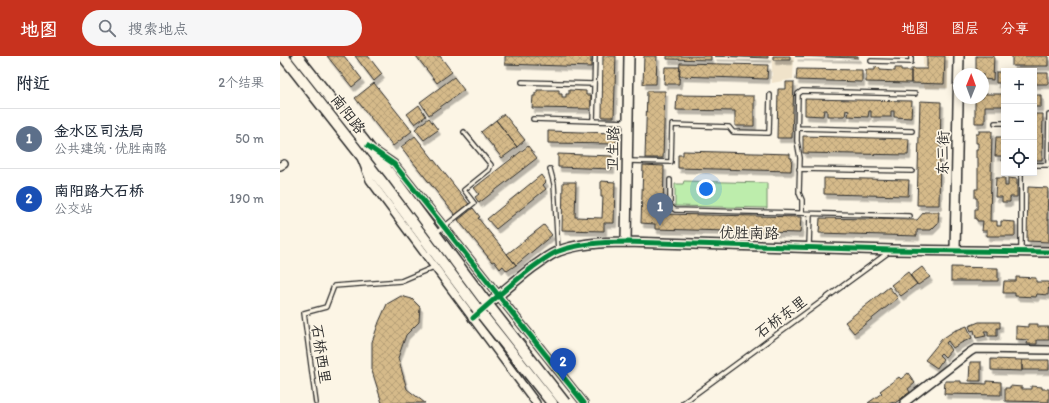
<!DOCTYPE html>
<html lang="zh">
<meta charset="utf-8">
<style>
body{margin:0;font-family:Itim,"LXGW WenKai TC",sans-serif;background:#f6f6f7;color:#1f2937}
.controls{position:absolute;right:12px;top:12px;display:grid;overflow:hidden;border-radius:0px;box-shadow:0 2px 10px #0003}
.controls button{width:36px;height:36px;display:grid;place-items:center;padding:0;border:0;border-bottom:1px solid #e0e1e3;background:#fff;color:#1f2937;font:20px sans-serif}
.compass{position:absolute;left:673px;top:12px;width:36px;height:36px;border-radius:50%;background:#fff;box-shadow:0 2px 10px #0003;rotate:1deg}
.you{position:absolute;left:426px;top:133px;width:14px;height:14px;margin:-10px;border:3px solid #fff;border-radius:50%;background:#1a73e8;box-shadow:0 0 0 6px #1a73e833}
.badge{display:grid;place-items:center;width:26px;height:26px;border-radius:50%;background:#c8321e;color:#fff;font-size:13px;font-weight:700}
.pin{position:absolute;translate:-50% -33px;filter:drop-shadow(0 1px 2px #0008)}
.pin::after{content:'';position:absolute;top:21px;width:14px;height:12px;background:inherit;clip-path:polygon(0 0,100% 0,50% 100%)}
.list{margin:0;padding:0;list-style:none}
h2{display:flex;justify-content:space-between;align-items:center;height:52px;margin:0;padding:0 16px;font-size:17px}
h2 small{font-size:13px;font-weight:400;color:#747a83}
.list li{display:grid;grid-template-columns:26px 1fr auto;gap:12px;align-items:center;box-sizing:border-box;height:60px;padding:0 16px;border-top:1px solid #e0e1e3}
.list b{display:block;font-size:15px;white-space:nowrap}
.list p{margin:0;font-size:13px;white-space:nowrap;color:#747a83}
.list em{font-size:13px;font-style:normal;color:#747a83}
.icon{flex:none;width:22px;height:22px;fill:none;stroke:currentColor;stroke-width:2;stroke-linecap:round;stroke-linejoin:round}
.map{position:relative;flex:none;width:769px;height:347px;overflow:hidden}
header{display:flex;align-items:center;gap:24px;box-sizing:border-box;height:56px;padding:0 20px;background:#c8321e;color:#fff}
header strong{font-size:19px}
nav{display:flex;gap:22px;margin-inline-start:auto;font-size:14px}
.search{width:280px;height:36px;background:#f6f6f7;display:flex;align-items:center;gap:10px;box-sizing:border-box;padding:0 14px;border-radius:22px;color:#747a83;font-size:15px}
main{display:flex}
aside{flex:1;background:#fff}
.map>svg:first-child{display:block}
.built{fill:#f0e3ca}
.grass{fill:#bdedac;stroke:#748c6c}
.building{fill:url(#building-cross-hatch);stroke:#2b2b2b;filter:url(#shadow)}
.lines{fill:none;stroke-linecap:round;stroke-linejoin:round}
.service-casing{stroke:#2b2b2b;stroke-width:6}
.minor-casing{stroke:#2b2b2b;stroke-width:10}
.tertiary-casing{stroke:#2b2b2b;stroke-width:12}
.secondary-casing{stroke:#2b2b2b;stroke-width:13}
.service{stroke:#fcf5e5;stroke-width:3.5}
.minor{stroke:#fcf5e5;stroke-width:7}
.tertiary{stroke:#fcf5e5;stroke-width:9}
.secondary{stroke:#fcf5e5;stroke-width:10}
.secondary-bridge-casing{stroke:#2b2b2b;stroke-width:13;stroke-linecap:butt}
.secondary-bridge{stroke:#fcf5e5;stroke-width:10}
.cycleway-casing{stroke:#fcf5e5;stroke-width:8}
.cycleway{stroke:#00873e;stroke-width:5}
.labels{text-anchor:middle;stroke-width:3.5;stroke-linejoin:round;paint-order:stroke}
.street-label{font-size:15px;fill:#2b2b2b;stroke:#fcf5e5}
</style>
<header>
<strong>地图</strong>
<div class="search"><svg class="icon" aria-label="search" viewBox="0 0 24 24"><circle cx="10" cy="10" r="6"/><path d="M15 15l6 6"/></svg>搜索地点</div>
<nav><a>地图</a><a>图层</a><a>分享</a></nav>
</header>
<main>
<aside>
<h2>附近<small>2个结果</small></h2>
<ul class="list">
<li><span class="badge" style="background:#5c6f8a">1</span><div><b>金水区司法局</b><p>公共建筑 · 优胜南路</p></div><em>50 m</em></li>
<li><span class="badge" style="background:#1a4fb4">2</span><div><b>南阳路大石桥</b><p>公交站</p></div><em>190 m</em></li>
</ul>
</aside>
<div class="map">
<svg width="769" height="347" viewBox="0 0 769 347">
<defs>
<pattern id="building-cross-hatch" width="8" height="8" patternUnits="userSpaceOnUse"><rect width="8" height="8" fill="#d5ba8a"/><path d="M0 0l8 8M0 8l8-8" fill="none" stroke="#b7a077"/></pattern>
<filter id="shadow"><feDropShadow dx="2.5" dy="4.5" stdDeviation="0" flood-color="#0004"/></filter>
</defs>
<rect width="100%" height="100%" fill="#fcf5e5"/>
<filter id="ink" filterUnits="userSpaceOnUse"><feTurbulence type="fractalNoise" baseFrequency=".025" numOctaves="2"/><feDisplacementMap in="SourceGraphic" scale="8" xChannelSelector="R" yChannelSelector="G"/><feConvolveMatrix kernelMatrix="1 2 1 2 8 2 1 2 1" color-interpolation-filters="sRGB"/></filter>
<g filter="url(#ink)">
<path class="built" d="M492,0H514L513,23L492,27Z
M643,0H668V32H643Z"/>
<path class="grass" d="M404,125L487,127V152L395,150V128H403Z"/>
<path class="building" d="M47,0H64L82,23L72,31Z
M75,0H88L102,18L94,25Z
M136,0H160L172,16L157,27Z
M225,0H311V11L225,8Z
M323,0H336L334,61H322Z
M364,0H377L376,28H363Z
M387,0H431V4L387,3Z
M434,0H488V2Z
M493,0H510V4H493Z
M515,0H578V2Z
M647,0H665L664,28L631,27V13H647Z
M696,0H714L713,24L703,23V18H696Z
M732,0H768V10H732Z
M400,7L488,9L487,23L399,20Z
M385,11H400L399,28H384Z
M595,11L600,12V14L615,15V12H621V15H631V27L586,26V14H595Z
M517,13L582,14V26L516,24Z
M716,16H724V27H716Z
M754,17H768V28H754Z
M174,21L184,34L149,59L140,46Z
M506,26H514L512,82H497L498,33H506Z
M94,27L132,75L113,90L75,42Z
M257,34H279V38H282V41H286V38H289V34L306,35V39H311V53L252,52L253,40H255V37H257Z
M367,35H385L383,102H365Z
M703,38H724V50H705V67H695V42H703Z
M397,39L474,40V70H455V55L396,54Z
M754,39H761V51H754Z
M525,43L632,45L631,62L614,61V55H611V61H591V55H589L588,61L568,60L569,55L566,54L565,60H547V54H544L543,60L525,59Z
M640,45L661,46L659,149H637Z
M139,49L146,60L135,68L127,58Z
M224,58L245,84L237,91L216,64Z
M754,58H763L762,104H754Z
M149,62L158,74L144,84L135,73Z
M216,64L237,91L222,102L201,76Z
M268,75L336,77V88L268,87Z
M699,75H712L710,165H717V170H721V165L735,166V180H707V175H702L703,165H697V163H695V153H697V142H695V133H698V102H696V93H698V87H696V78H699Z
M135,80L189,148L175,159L121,91Z
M523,80L629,83L628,99L523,97Z
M716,81H724V105H722L723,100H715Z
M248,90L257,102L199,147L195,141L199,138L194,132Z
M403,95L510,98V102H512L511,115L398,112V99H403Z
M278,98L332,100V113L278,111Z
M363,109L384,110L383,158L521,161L520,177L375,173V168L361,167Z
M261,119L266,126L263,129L266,133L216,173L207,163Z
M544,122L629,124L628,140L544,138Z
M716,122H725V130H728V122L737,123V141H730V146H722V141H715Z
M321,125L335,126L334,167H324V175L282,174L283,126H296L295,161L322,162L323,141H321Z
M748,131L768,132L767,164H769V186L747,185Z
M193,152L200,161L198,162L236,209L227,215L223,210L220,213L214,205L212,206L178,164Z
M644,156H659L658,167L651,174H637V180L539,177L540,162L637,164Z
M264,169L272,179L236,209L227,198Z
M642,211L650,221L638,229L630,220Z
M671,211L718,212V225H671Z
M628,216L637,228L621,240L611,229Z
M736,221L756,222V226H769L768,239L757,238L756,241L735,240V237H723L724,225H736Z
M609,231L618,242L574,277L565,266Z
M121,240L132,243L140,251L139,266L126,279L118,302L127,333L145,347H102L92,315V286L99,266L107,248Z
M699,266H720V272H717V280H708V275H704L706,280L696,282L694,274L691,275L689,270Z
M748,268H758V271H769V284H757V288H747L748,284L736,283V270L748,271Z
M687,270L692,282L681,287L673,292L668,285L666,287L671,294L665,301L661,297L659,299L663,303L657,312L645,304L662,283L674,275Z
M711,303L742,304V315L711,314Z
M742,304H769V314H742Z
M690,306H701V325H689Z
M628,317L635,327L628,333L630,336L615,347L610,346L609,347H588L602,337L600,335L619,321L621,323Z
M665,325H681V327L707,328V325L721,326V339L664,338Z
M730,330L742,331V333H751V330L762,331V333H769V346L725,345V332H730Z"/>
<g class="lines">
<defs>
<path id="service" d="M315,0L313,65L347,66
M591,5L631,6V0
M242,26L314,28
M253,63L313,65
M715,67H724
M517,72L632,75
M348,105L391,106L392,69L449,71L453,76L489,77L490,39
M754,109H769
M768,109L769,59
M270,113L274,128L278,195
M519,113L632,115
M390,124V150L395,154L630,160
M522,157V144L519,137L520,102L517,85L518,38L522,35L635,38
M156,177L194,147L184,134L209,114L211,109L184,76
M529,190L530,158
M741,195V117
M36,347L24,257L46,251L54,230L121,225L154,211
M403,347L609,196"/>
<path id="minor" d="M95,95L114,108L304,347
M82,104L90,124L256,347
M0,110L4,108
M624,347L690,296L695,293L769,294"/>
<path id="tertiary" d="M346,186L349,0
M675,194L679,0
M193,262C213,244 232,227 253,211C262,205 270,198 279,195C300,187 324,186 346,186L612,194L769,196"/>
<path id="secondary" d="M3,0L105,130L195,250
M17,0L114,123L205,245"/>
</defs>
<use href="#service" class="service-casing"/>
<use href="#minor" class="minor-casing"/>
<use href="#tertiary" class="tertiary-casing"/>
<use href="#secondary" class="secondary-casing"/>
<use href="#service" class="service"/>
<use href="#minor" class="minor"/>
<use href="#tertiary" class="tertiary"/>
<use href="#secondary" class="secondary"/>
<defs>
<path id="secondary-bridge" d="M205,245L285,347
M195,250L272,347"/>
</defs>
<use href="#secondary-bridge" class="secondary-bridge-casing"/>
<use href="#secondary-bridge" class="secondary-bridge"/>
<defs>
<path id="cycleway" d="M88,90L114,108L304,347
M193,262C213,244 232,227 253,211C262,205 270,198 279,195C300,187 324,186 346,186L612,194L769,196"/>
</defs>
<use href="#cycleway" class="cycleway-casing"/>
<use href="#cycleway" class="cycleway"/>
</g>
</g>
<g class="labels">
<g class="street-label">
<text transform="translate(68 58) rotate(52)" y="5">南阳路</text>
<text transform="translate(333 93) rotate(-89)" y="5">卫生路</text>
<text transform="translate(663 97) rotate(-89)" y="5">东三街</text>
<text transform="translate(469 177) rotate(1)" y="5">优胜南路</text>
<text transform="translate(501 261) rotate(-36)" y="5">石桥东里</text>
<text transform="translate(41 298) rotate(82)" y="5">石桥西里</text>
</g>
</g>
</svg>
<div class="controls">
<button>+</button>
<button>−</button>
<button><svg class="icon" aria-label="locate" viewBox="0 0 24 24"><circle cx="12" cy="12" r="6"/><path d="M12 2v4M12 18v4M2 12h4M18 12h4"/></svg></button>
</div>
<svg class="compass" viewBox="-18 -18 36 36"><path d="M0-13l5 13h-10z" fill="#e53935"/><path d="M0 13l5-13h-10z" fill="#747a83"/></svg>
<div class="you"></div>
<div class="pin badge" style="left:380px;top:170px;background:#5c6f8a">1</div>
<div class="pin badge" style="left:283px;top:325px;background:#1a4fb4">2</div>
</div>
</main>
